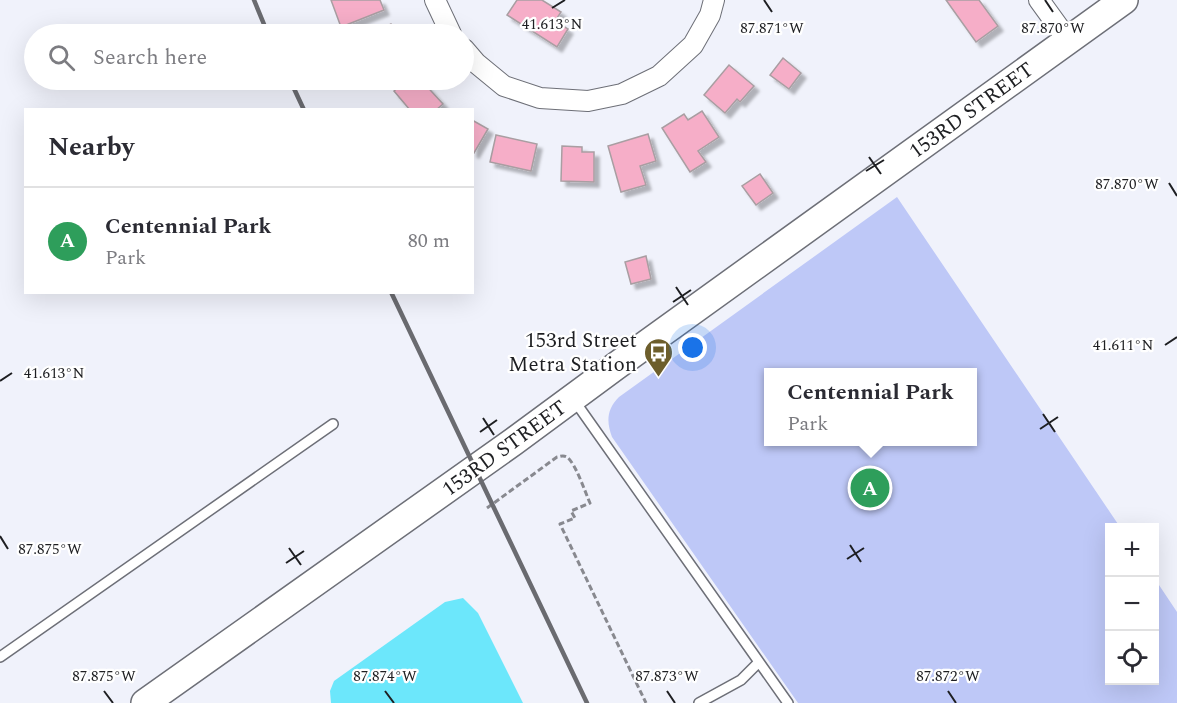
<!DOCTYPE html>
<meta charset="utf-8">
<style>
body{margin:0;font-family:Spectral,serif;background:#f2f2f3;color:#2b2b33}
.controls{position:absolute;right:18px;bottom:18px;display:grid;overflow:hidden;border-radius:0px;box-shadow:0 6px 24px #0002}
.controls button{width:54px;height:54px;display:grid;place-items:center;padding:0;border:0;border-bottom:2px solid #e1e1e2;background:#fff;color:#2b2b33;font:30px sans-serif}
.you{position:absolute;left:693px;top:348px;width:21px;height:21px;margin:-15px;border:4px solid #fff;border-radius:50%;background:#1a73e8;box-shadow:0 0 0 9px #1a73e833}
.badge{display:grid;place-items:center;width:39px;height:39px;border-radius:50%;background:#db2777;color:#fff;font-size:20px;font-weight:700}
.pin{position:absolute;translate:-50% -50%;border:3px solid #fff;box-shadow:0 2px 6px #0006}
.popup{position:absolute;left:764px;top:368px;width:213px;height:78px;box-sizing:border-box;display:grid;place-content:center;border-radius:0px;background:#fff;filter:drop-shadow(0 2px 4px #0005);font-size:20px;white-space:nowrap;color:#7c7c81}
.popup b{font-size:22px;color:#2b2b33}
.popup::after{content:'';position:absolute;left:50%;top:100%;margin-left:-12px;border:12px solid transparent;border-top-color:#fff}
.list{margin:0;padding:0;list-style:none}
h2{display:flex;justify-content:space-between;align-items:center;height:78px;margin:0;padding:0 24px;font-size:26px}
h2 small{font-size:20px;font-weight:400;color:#7c7c81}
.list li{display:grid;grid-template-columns:39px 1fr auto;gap:18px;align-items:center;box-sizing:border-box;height:108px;padding:0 24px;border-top:2px solid #e1e1e2}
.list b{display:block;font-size:22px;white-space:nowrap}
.list p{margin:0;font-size:20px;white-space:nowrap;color:#7c7c81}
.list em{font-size:20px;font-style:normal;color:#7c7c81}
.icon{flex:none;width:33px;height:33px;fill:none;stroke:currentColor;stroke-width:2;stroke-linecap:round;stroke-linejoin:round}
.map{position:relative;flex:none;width:1177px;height:703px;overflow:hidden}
.search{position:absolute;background:#fff;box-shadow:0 6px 24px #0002;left:24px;top:24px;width:450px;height:66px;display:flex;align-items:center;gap:15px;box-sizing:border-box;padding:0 21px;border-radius:33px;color:#7c7c81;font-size:22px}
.panel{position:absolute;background:#fff;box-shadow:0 6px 24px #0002;left:24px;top:108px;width:450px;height:186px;border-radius:0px}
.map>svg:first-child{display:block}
.green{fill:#bec8f7;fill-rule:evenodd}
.water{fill:#6ce7fb}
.building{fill:#f6aec8;stroke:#a99ea2;stroke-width:1.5;filter:url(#shadow)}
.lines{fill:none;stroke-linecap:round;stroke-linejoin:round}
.lane-casing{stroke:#6d6f77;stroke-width:12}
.street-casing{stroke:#6d6f77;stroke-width:22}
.secondary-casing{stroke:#6d6f77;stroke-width:30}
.path{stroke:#88898f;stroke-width:3;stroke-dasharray:6 3;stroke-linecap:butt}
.lane{stroke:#fff;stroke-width:9}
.street{stroke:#fff;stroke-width:20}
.secondary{stroke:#fff;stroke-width:27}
.rail{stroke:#6a6b70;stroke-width:4.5}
.ticks{fill:none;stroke:#1e1f22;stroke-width:2}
.labels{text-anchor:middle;stroke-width:4.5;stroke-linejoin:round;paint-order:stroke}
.street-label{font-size:21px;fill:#1e1f22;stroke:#fff}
.poi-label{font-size:21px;fill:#1e1f22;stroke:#fff;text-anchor:end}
.ticks-label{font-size:15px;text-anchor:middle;fill:#1e1f22;stroke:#fff;stroke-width:4.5;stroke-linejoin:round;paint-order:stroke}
</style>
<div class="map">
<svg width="1177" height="703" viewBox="0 0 1177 703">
<defs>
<filter id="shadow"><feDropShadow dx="5" dy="5" stdDeviation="1.5" flood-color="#0004"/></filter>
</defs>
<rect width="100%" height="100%" fill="#f0f2fb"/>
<path class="green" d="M897,197L1120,527L1110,528V680H1154L1155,579L1177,612V703H798L612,437C606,421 607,409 619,397ZM768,372H972V442H768Z"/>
<path class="water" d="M463,598L478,613L523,703H331L330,691L334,681L445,602Z"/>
<path class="building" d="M331,0H380L384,10L341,27Z
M517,0H542L561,12L555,21L568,29L557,47L507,15Z
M946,0H979L998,26L976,42Z
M391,24L396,34H371Z
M783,58L801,73L789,89L770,75Z
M729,65L754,86L740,102L737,99L725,113L704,95Z
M407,80H421L443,104L436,110H410L394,91Z
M702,111L719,137L698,151L706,162L690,172L662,128L684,114L688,120Z
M472,120L488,129L474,153L472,152Z
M648,134L656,161L640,166L646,185L621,192L608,146Z
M496,135L537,144L531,171L490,162Z
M562,146L582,147V152H594V182L561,181Z
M760,174L773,193L756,205L742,186Z
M646,256L651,279L631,284L625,262Z"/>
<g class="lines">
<defs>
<path id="lane" d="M574,400L788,703
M0,657L333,424
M699,703L741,680L759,662"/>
<path id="street" d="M435,0L451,34
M1039,0L1068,40
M464,49L476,63L504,86L540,98L588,101L622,94L659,76L693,45L710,15L714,0"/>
<path id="secondary" d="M145,703L513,442L616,366L1124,0"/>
</defs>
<use href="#lane" class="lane-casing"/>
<use href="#street" class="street-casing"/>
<use href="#secondary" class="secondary-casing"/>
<path class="path" d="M487,508L557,457C562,456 563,455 567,457C576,464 585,492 590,503L571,511L575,518L560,524L646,703"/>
<use href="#lane" class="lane"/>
<use href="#street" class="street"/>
<use href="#secondary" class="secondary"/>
<path class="rail" d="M254,0L268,34
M290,80L304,110
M391,292L587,703"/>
</g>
<path class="ticks" d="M764,0L772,12M1045,0L1053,12M552,8L565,0M869,157L881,174M866,171L884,160M1169,183L1177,196M676,287L688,305M673,302L691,290M1165,345L1177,337M0,381L12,373M1043,414L1055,432M483,418L494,435M1040,429L1058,417M480,432L497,420M0,536L8,549M850,545L861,562M289,548L301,565M847,559L864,548M286,563L304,551M104,691L113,703M385,691L394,703M667,691L675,703M948,691L956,703"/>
<defs>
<symbol id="bus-pin" viewBox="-11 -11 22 30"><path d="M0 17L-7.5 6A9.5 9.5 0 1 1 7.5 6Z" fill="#6d5e2c" stroke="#fff"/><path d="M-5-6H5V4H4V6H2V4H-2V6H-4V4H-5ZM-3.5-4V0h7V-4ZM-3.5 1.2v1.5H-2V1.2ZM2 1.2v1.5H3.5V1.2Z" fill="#fff"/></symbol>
</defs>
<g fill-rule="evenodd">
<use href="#bus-pin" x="642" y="336" width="33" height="45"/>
</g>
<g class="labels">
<g class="street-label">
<text transform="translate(971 110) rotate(-36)" y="7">153RD STREET</text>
<text transform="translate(504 448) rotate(-36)" y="7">153RD STREET</text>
</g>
<g class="poi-label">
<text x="637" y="347">153rd Street<tspan x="637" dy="24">Metra Station</tspan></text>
</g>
</g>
<g class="ticks-label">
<text x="552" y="29">41.613°N</text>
<text x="772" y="33">87.871°W</text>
<text x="1053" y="33">87.870°W</text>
<text x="1127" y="189">87.870°W</text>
<text x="1123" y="350">41.611°N</text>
<text x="54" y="378">41.613°N</text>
<text x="50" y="554">87.875°W</text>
<text x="104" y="681">87.875°W</text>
<text x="385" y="681">87.874°W</text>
<text x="667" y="681">87.873°W</text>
<text x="948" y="681">87.872°W</text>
</g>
</svg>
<div class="controls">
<button>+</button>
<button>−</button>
<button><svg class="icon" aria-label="locate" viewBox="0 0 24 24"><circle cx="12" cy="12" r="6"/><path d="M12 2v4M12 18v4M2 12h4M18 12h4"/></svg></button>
</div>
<div class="you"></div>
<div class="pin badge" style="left:870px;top:488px;background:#2e9e5b">A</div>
<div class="popup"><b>Centennial Park</b>Park</div>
<div class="search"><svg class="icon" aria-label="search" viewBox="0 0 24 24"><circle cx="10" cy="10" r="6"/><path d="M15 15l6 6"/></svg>Search here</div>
<section class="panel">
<h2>Nearby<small></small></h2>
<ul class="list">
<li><span class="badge" style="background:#2e9e5b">A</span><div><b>Centennial Park</b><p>Park</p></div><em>80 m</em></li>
</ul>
</section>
</div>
